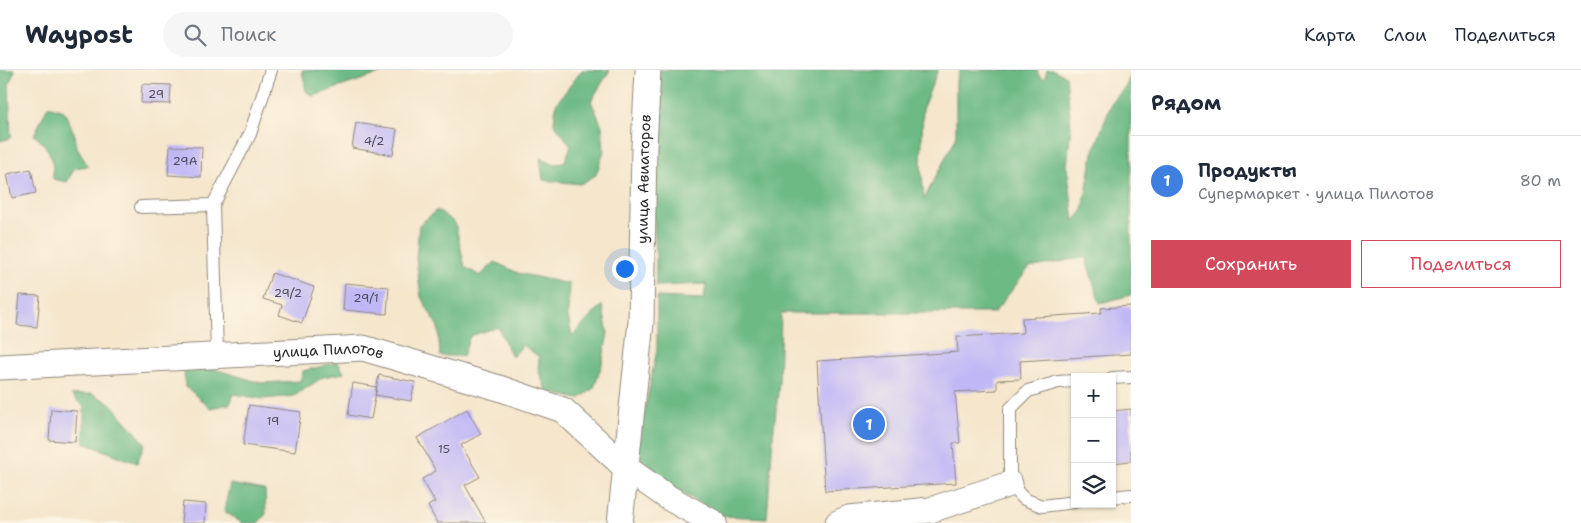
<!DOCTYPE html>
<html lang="ru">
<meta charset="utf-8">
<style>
body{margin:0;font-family:"Shantell Sans",sans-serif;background:#f6f6f7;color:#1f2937}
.controls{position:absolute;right:15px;bottom:15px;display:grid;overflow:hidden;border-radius:0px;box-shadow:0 1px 4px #0004}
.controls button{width:45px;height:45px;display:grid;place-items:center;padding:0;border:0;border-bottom:1px solid #e0e1e3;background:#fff;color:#1f2937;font:25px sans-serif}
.you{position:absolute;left:624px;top:198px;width:18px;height:18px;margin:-12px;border:4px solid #fff;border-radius:50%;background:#1a73e8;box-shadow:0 0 0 8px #1a73e833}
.badge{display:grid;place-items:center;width:32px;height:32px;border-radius:50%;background:#d1495b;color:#fff;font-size:16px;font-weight:700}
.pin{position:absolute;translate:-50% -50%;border:2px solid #fff;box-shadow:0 1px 5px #0006}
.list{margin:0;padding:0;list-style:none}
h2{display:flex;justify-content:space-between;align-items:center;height:65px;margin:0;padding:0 20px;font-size:21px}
h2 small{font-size:16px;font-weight:400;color:#747a83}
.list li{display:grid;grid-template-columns:32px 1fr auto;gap:15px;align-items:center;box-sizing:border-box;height:90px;padding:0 20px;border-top:1px solid #e0e1e3}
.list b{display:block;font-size:19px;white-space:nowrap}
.list p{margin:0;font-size:16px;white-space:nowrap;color:#747a83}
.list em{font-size:16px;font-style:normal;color:#747a83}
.actions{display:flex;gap:10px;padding:15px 20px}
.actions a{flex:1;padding:11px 0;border:1px solid #d1495b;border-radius:0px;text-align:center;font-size:18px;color:#d1495b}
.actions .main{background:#d1495b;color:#fff}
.icon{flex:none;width:28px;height:28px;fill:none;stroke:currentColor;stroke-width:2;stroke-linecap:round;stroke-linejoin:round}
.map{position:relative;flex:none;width:1131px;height:453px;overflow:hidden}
header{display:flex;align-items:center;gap:30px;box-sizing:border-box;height:70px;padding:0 25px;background:#fff;border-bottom:1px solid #e0e1e3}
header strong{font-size:24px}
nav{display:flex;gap:28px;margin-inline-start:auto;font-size:18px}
.search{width:350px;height:45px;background:#f6f6f7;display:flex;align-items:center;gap:12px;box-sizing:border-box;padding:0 18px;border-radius:28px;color:#747a83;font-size:19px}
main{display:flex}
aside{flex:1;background:#fff}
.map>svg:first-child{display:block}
.forest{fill:#6dba84;stroke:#4c7258}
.building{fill:#bfb7f6}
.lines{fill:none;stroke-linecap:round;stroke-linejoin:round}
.lane-casing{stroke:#90887c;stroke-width:14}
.street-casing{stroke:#90887c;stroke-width:27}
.lane{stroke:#fff;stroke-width:12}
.street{stroke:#fff;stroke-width:25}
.labels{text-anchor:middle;stroke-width:4.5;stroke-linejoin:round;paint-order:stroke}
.number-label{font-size:12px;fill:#504e5e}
.street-label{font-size:15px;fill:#2b2b2b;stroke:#fcf5e5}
</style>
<header>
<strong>Waypost</strong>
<div class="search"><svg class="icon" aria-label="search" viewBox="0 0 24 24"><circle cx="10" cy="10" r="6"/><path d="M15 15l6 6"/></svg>Поиск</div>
<nav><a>Карта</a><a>Слои</a><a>Поделиться</a></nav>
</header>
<main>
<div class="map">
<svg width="1131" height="453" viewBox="0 0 1131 453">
<rect width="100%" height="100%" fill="#fcf5e5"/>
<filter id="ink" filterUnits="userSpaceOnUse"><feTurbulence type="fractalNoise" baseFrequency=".02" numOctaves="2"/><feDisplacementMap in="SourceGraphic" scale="10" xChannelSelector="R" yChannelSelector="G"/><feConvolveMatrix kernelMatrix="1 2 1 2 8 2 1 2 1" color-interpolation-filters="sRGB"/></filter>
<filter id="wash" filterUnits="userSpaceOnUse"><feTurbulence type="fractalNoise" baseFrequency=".0096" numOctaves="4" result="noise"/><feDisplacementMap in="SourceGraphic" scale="20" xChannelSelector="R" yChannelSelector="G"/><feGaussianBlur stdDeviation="1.12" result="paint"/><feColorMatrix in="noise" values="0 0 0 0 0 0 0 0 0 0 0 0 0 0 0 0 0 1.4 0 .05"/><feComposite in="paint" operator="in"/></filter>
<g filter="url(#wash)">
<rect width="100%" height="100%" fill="#f5e6cc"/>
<path class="forest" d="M0,0H15L9,14L11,68L0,71Z
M302,0H391L313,26L306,21Z
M582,0H610L591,31L602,56L604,81L596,105L580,114L543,110L540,88L555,94L564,93L571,76L554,53L556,34Z
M660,0H938L923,37L921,97L924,129L956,68V10L960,0H1037L1039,6L1044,9L1047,0H1053L1066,6L1071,57L1067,95L1074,151L1083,140L1093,83L1112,32L1126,16L1131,4V225L1100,233L1085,187L1029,198L994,243H781L779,313L773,367L767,448L724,446L674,419L636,384L657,279V227L704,229L706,214L656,216V182L653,132Z
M48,36L64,41L75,65L77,78L88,96L75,98L67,112L53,109C53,86 51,80 34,65Z
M437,140L455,153L465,197L480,206L495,192L518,203L569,214L568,246L572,266L602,235L608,263L602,294L594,318L579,329L547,322L538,300L539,287L523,275L512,287L498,257L470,266L463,286H440L438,257L421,227L416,189L419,155Z
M338,292L344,303L323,307L294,326L263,329L234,324L230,334L210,338L185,316L184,299H214L261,313L300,311L303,301Z
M92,324L110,333L145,373L137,393L84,373V337L71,325Z
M230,414L265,420L266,444L258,453H242L224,441Z"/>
<g id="blocks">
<path class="building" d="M142,14L171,15L170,34L141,33Z
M356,53L397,59L393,85L352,78Z
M170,76L202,77L201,107L168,105Z
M31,99L36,123L12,128L7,104Z
M272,203L314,217L302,253L279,245L282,235L263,229Z
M345,213L389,217L387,244L343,240Z
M20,225L40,226L37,257L17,255Z
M1131,236V284L1020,291L1021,309L997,310V320L955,322L960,373H953L956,413L825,421L817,291L958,282L957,267L1023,263L1022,248L1101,243V238Z
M379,305L415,312L411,331L375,325Z
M353,313L377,317L371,349L348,345Z
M249,335L301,342L295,382L243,375Z
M51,339L77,341L75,372L49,370Z
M467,339L481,364L461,375L480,407L465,415L486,453H437L428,436L435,432L422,409L436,401L417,368Z
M1131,339V391L1112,393V341Z
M183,432L206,434L205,453H181Z"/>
</g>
</g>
<g filter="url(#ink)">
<use href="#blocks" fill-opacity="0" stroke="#90887c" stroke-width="1"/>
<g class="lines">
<defs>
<path id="lane" d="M141,137L213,135
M217,285L213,135L250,64L271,0
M1112,308L1131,307
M1075,311L1058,312L1028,321L1010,339V414L1024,429L1042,436L1075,432
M1112,427L1131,425"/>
<g id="street">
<path id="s1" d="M0,297L363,278L499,318L563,340L626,398L669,428L714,453"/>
<path id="s2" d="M620,453L641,252L644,77L648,0"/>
<path d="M838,453L849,448L930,440L1010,414"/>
</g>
</defs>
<use href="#lane" class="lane-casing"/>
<use href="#street" class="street-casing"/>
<use href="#lane" class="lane"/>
<use href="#street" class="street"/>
</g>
</g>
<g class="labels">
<g class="number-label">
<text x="156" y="28">29</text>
<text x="374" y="75">4/2</text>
<text x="185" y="95">29А</text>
<text x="288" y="227">29/2</text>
<text x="366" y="232">29/1</text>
<text x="273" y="355">19</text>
<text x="444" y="383">15</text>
</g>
<g class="street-label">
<text dy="5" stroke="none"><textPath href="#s2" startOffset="345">улица Авиаторов</textPath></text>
<text dy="5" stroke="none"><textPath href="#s1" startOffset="329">улица Пилотов</textPath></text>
</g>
</g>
</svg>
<div class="controls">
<button>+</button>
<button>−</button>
<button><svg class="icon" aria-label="layers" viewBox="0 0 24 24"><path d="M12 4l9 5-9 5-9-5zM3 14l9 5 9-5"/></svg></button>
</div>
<div class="you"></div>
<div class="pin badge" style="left:869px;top:354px;background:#3f7fe0">1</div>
</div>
<aside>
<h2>Рядом<small></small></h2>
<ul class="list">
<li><span class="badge" style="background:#3f7fe0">1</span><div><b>Продукты</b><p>Супермаркет · улица Пилотов</p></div><em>80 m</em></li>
</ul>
<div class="actions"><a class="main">Сохранить</a><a>Поделиться</a></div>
</aside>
</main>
